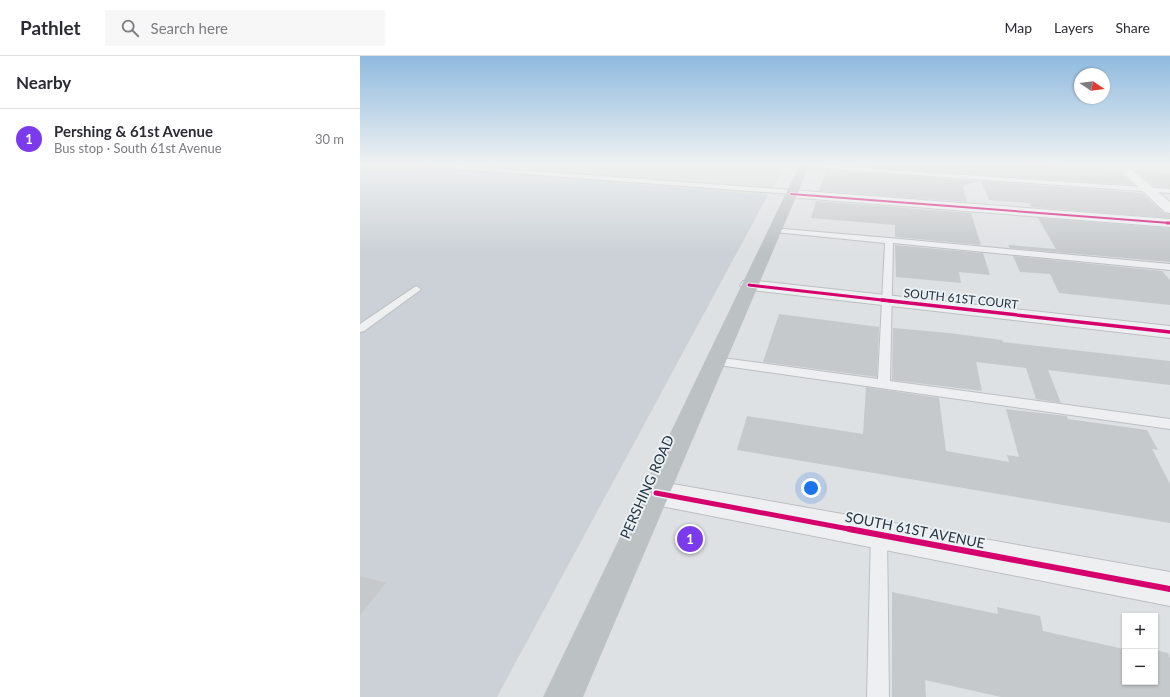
<!DOCTYPE html>
<meta charset="utf-8">
<style>
body{margin:0;font-family:Lato,sans-serif;background:#f7f7f7;color:#2b2b33}
.controls{position:absolute;right:12px;bottom:12px;display:grid;overflow:hidden;border-radius:0px;box-shadow:0 1px 3px #0004}
.controls button{width:36px;height:36px;display:grid;place-items:center;padding:0;border:0;border-bottom:1px solid #e1e1e2;background:#fff;color:#2b2b33;font:20px sans-serif}
.compass{position:absolute;left:714px;top:12px;width:36px;height:36px;border-radius:50%;background:#fff;box-shadow:0 1px 3px #0004;rotate:103deg}
.you{position:absolute;left:451px;top:432px;width:14px;height:14px;margin:-10px;border:3px solid #fff;border-radius:50%;background:#1a73e8;box-shadow:0 0 0 6px #1a73e833}
.badge{display:grid;place-items:center;width:26px;height:26px;border-radius:50%;background:#7c3aed;color:#fff;font-size:13px;font-weight:700}
.pin{position:absolute;translate:-50% -50%;border:2px solid #fff;box-shadow:0 1px 4px #0006}
.list{margin:0;padding:0;list-style:none}
h2{display:flex;justify-content:space-between;align-items:center;height:52px;margin:0;padding:0 16px;font-size:17px}
h2 small{font-size:13px;font-weight:400;color:#7c7c81}
.list li{display:grid;grid-template-columns:26px 1fr auto;gap:12px;align-items:center;box-sizing:border-box;height:60px;padding:0 16px;border-top:1px solid #e1e1e2}
.list b{display:block;font-size:15px;white-space:nowrap}
.list p{margin:0;font-size:13px;white-space:nowrap;color:#7c7c81}
.list em{font-size:13px;font-style:normal;color:#7c7c81}
.icon{flex:none;width:22px;height:22px;fill:none;stroke:currentColor;stroke-width:2;stroke-linecap:round;stroke-linejoin:round}
.map{position:relative;flex:none;width:810px;height:641px;overflow:hidden}
header{display:flex;align-items:center;gap:24px;box-sizing:border-box;height:56px;padding:0 20px;background:#fff;border-bottom:1px solid #e1e1e2}
header strong{font-size:19px}
nav{display:flex;gap:22px;margin-inline-start:auto;font-size:14px}
.search{width:280px;height:36px;background:#f7f7f7;display:flex;align-items:center;gap:10px;box-sizing:border-box;padding:0 14px;border-radius:0px;color:#7c7c81;font-size:15px}
main{display:flex}
aside{flex:1;background:#fff}
.map>svg:first-child{display:block}
.built{fill:#cbd1d7}
.green{fill:#d0d8ce}
.building{fill:#c6c9cb}
.lines{fill:none;stroke-linecap:round;stroke-linejoin:round}
.service-casing{stroke:#bcbfc1;stroke-width:2}
.minor-casing{stroke:#bcbfc1;stroke-width:2}
.service{fill:#edeff0;fill-rule:evenodd}
.minor{fill:#edeff0;fill-rule:evenodd}
.secondary{fill:#bcc1c3;fill-rule:evenodd}
.cycleway-far4-casing{stroke:#eaf0f4;stroke-width:3.5}
.cycleway-far3-casing{stroke:#eaf0f4;stroke-width:5}
.cycleway-far2-casing{stroke:#eaf0f4;stroke-width:6}
.cycleway-far1-casing{stroke:#eaf0f4;stroke-width:8}
.cycleway-casing{stroke:#eaf0f4;stroke-width:8}
.cycleway-far4{stroke:#d6006c;stroke-width:2}
.cycleway-far3{stroke:#d6006c;stroke-width:3}
.cycleway-far2{stroke:#d6006c;stroke-width:3.5}
.cycleway-far1{stroke:#d6006c;stroke-width:5}
.cycleway{stroke:#d6006c;stroke-width:6}
.labels{text-anchor:middle;stroke-width:4;stroke-linejoin:round;paint-order:stroke}
.street-label{font-size:12px;fill:#24323d;stroke:#eaf0f4}
.near-street-label{font-size:14px;fill:#24323d;stroke:#eaf0f4}
</style>
<header>
<strong>Pathlet</strong>
<div class="search"><svg class="icon" aria-label="search" viewBox="0 0 24 24"><circle cx="10" cy="10" r="6"/><path d="M15 15l6 6"/></svg>Search here</div>
<nav><a>Map</a><a>Layers</a><a>Share</a></nav>
</header>
<main>
<aside>
<h2>Nearby<small></small></h2>
<ul class="list">
<li><span class="badge">1</span><div><b>Pershing &amp; 61st Avenue</b><p>Bus stop · South 61st Avenue</p></div><em>30 m</em></li>
</ul>
</aside>
<div class="map">
<svg width="810" height="641" viewBox="0 0 810 641">
<rect width="100%" height="100%" fill="#dee1e3"/>
<path class="built" d="M0,108H35L408,139L137,641H0Z"/>
<path class="green" d="M35,108H426L408,139Z"/>
<path class="building" d="M468,108H673L758,114L774,129Z
M466,114L617,125L603,130L607,146L459,135Z
M775,115L810,117V132L794,130Z
M621,125L782,137L804,157L810,158V162L672,151L669,147L629,144Z
M456,145L611,157L621,189L535,181V169L451,162Z
M678,162L810,172V206L650,192L648,189L696,193Z
M535,189L623,197L630,219L599,216L601,227L536,221Z
M653,200L802,215L810,224V249L699,237L690,218L660,216Z
M419,258L519,271L517,321L403,306Z
M533,272L589,277L642,284L643,286L810,305V329L688,314L701,347L676,343L666,312L616,306L622,335L532,324Z
M506,331L579,342L586,395L649,406L647,399L659,401L646,353L707,360L708,363L787,374L798,394L792,393L810,428V467L377,394L387,360L503,378Z
M0,520L26,527L0,559Z
M532,536L638,558L637,551L680,560L683,575L764,593L762,587L765,588V626H795V594L808,597L810,602V641H641L565,624L566,641H532Z"/>
<g class="lines">
<defs>
<path id="service" d="M54,108H77L432,134L435,136L432,138L57,110Z
M444,108L810,133V137L442,111V109Z
M412,172L529,182L810,208V214L533,187L530,325L810,363V373L351,308L349,305L351,302L355,301L518,323L525,187L415,176H412Z
M56,230L61,233L59,235L4,275L0,276V268Z
M519,470L525,472L527,478L529,641H507L511,478L513,472Z"/>
<path id="minor" d="M754,108H765L810,146V157L805,156Z
M783,108H810V112L784,110Z
M431,134L810,163V171L427,141L425,138L427,135Z
M389,224L810,270V282L383,233L380,229L383,225Z
M296,425L810,516V550L296,449L286,446L282,437L286,428Z"/>
</defs>
<use href="#service" class="service-casing"/>
<use href="#minor" class="minor-casing"/>
<use href="#service" class="service"/>
<use href="#minor" class="minor"/>
<path class="secondary" d="M440,108H450L223,641H183Z"/>
<defs>
<path id="cycleway-far4" d="M431,138L810,167"/>
<path id="cycleway-far3" d="M807,167H810
M389,229L531,245"/>
<path id="cycleway-far2" d="M522,244L810,276"/>
<path id="cycleway-far1" d="M296,437L494,474"/>
<path id="cycleway" d="M489,473L810,533"/>
</defs>
<use href="#cycleway-far4" class="cycleway-far4-casing"/>
<use href="#cycleway-far3" class="cycleway-far3-casing"/>
<use href="#cycleway-far2" class="cycleway-far2-casing"/>
<use href="#cycleway-far1" class="cycleway-far1-casing"/>
<use href="#cycleway" class="cycleway-casing"/>
<use href="#cycleway-far4" class="cycleway-far4"/>
<use href="#cycleway-far3" class="cycleway-far3"/>
<use href="#cycleway-far2" class="cycleway-far2"/>
<use href="#cycleway-far1" class="cycleway-far1"/>
<use href="#cycleway" class="cycleway"/>
</g>
<linearGradient id="sky" x2="0" y2="1"><stop stop-color="#8fbadf"/><stop offset="0.55" stop-color="#f0f2f2"/><stop offset="1" stop-color="#f0f2f2" stop-opacity="0"/></linearGradient>
<rect width="810" height="197" fill="url(#sky)"/>
<g class="labels">
<g class="street-label">
<text transform="translate(601 243) rotate(6)" y="4">SOUTH 61ST COURT</text>
</g>
<g class="near-street-label">
<text transform="translate(287 431) rotate(-66)" y="5">PERSHING ROAD</text>
<text transform="translate(555 474) rotate(11)" y="5">SOUTH 61ST AVENUE</text>
</g>
</g>
</svg>
<div class="controls">
<button>+</button>
<button>−</button>
</div>
<svg class="compass" viewBox="-18 -18 36 36"><path d="M0-13l5 13h-10z" fill="#e53935"/><path d="M0 13l5-13h-10z" fill="#7c7c81"/></svg>
<div class="you"></div>
<div class="pin badge" style="left:330px;top:483px">1</div>
</div>
</main>
